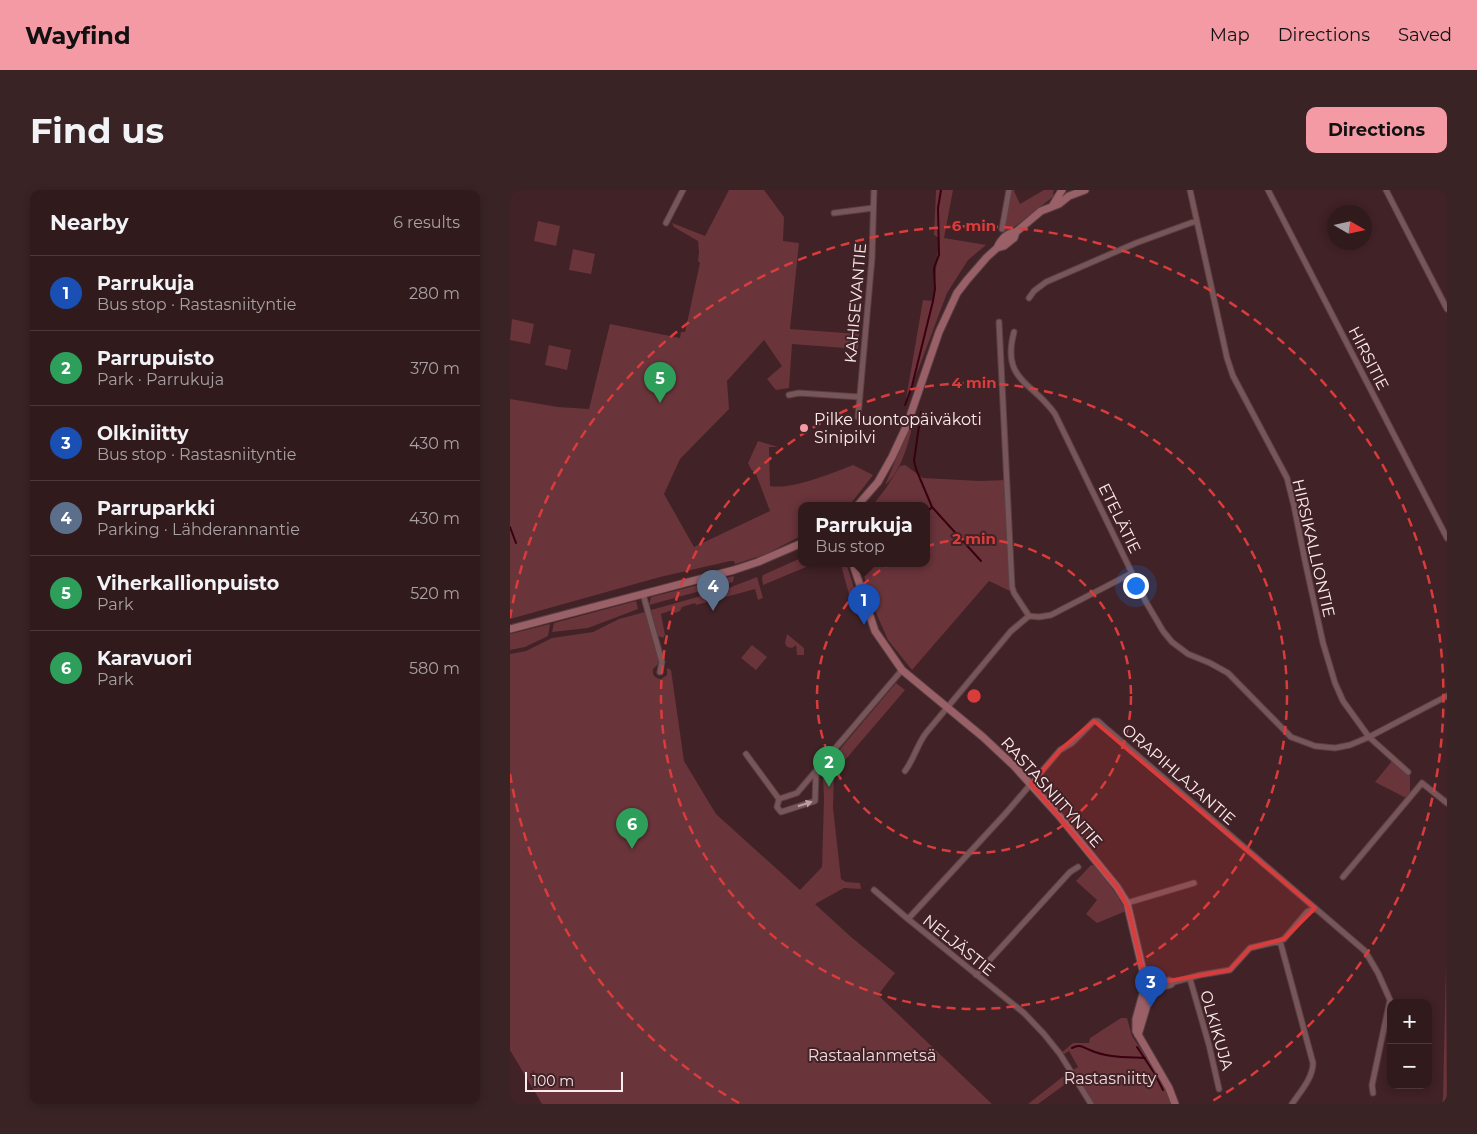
<!DOCTYPE html>
<meta charset="utf-8">
<style>
body{margin:0;font-family:Montserrat,sans-serif;background:#392325;color:#f1f3f6}
.controls{position:absolute;right:15px;bottom:15px;display:grid;overflow:hidden;border-radius:10px;box-shadow:0 2px 8px #0003}
.controls button{width:45px;height:45px;display:grid;place-items:center;padding:0;border:0;border-bottom:1px solid #4c383b;background:#311a1c;color:#f1f3f6;font:25px sans-serif}
.compass{position:absolute;left:817px;top:15px;width:45px;height:45px;border-radius:50%;background:#311a1c;box-shadow:0 2px 8px #0003;rotate:99deg}
.scale{position:absolute;left:15px;bottom:12px;width:98px;box-sizing:border-box;padding-left:5px;border:2px solid #fcebed;border-top:0;font-size:14px;line-height:18px;white-space:nowrap;color:#fcebed;-webkit-text-stroke:4px #412226;paint-order:stroke}
.you{position:absolute;left:625px;top:395px;width:18px;height:18px;margin:-12px;border:4px solid #fff;border-radius:50%;background:#1a73e8;box-shadow:0 0 0 8px #1a73e833}
.badge{display:grid;place-items:center;width:32px;height:32px;border-radius:50%;background:#f49aa5;color:#fff;font-size:16px;font-weight:700}
.pin{position:absolute;translate:-50% -41px;filter:drop-shadow(0 1px 2px #0008)}
.pin::after{content:'';position:absolute;top:26px;width:18px;height:15px;background:inherit;clip-path:polygon(0 0,100% 0,50% 100%)}
.popup{position:absolute;left:288px;top:312px;width:132px;height:65px;box-sizing:border-box;display:grid;place-content:center;border-radius:10px;background:#311a1c;filter:drop-shadow(0 1px 4px #0005);font-size:16px;white-space:nowrap;color:#a8a1a3}
.popup b{font-size:19px;color:#f1f3f6}
.popup::after{content:'';position:absolute;left:50%;top:100%;margin-left:-10px;border:10px solid transparent;border-top-color:#311a1c}
.list{margin:0;padding:0;list-style:none}
h2{display:flex;justify-content:space-between;align-items:center;height:65px;margin:0;padding:0 20px;font-size:21px}
h2 small{font-size:16px;font-weight:400;color:#a8a1a3}
.list li{display:grid;grid-template-columns:32px 1fr auto;gap:15px;align-items:center;box-sizing:border-box;height:75px;padding:0 20px;border-top:1px solid #4c383b}
.list b{display:block;font-size:19px;white-space:nowrap}
.list p{margin:0;font-size:16px;white-space:nowrap;color:#a8a1a3}
.list em{font-size:16px;font-style:normal;color:#a8a1a3}
.map{position:relative;flex:none;width:937px;height:914px;overflow:hidden;border-radius:10px}
header{display:flex;align-items:center;gap:30px;box-sizing:border-box;height:70px;padding:0 25px;background:#f49aa5;color:#111}
header strong{font-size:24px}
nav{display:flex;gap:28px;margin-inline-start:auto;font-size:18px}
.intro{display:flex;align-items:center;justify-content:space-between;box-sizing:border-box;height:120px;padding:0 30px}
h1{margin:0;font-size:35px}
.button{padding:12px 22px;border-radius:10px;background:#f49aa5;color:#111;font-size:18px;font-weight:700}
main{display:flex;gap:30px;padding:0 30px}
aside{flex:1;background:#311a1c;border-radius:10px;box-shadow:0 2px 8px #0003}
.map>svg:first-child{display:block}
.green{fill:#6a343b}
.lines{fill:none;stroke-linecap:round;stroke-linejoin:round}
.stream{stroke:#390110;stroke-width:2}
.street-casing{stroke:#594044;stroke-width:7}
.secondary-casing{stroke:#594044;stroke-width:9}
.street{stroke:#785559;stroke-width:5}
.secondary{stroke:#9a6067;stroke-width:7}
.oneway{fill:#baa0a3}
.marked{fill:#da3c3c;fill-opacity:0.2;stroke:#da3c3c;stroke-width:4;stroke-linejoin:round}
.ring{fill:none;stroke:#da3c3c;stroke-width:2.5;stroke-dasharray:9 6}
.poi-dot{fill:#f49aa5;stroke:#412226;stroke-width:2}
.labels{text-anchor:middle;stroke-width:4;stroke-linejoin:round;paint-order:stroke}
.street-label{font-size:16px;fill:#fcebed;stroke:#412226}
.poi-label{font-size:16px;fill:#fcebed;stroke:#412226;text-anchor:start}
.park-label{font-size:16px;fill:#f2d9db;stroke:#412226}
.centre{fill:#da3c3c;stroke:#412226;stroke-width:2.5}
.ring-label{font-size:15px;text-anchor:middle;font-weight:bold;fill:#da3c3c;stroke:#412226;stroke-width:4;stroke-linejoin:round;paint-order:stroke}
</style>
<header>
<strong>Wayfind</strong>
<nav><a>Map</a><a>Directions</a><a>Saved</a></nav>
</header>
<div class="intro"><h1>Find us</h1><a class="button">Directions</a></div>
<main>
<aside>
<h2>Nearby<small>6 results</small></h2>
<ul class="list">
<li><span class="badge" style="background:#1a4fb4">1</span><div><b>Parrukuja</b><p>Bus stop · Rastasniityntie</p></div><em>280 m</em></li>
<li><span class="badge" style="background:#2e9e5b">2</span><div><b>Parrupuisto</b><p>Park · Parrukuja</p></div><em>370 m</em></li>
<li><span class="badge" style="background:#1a4fb4">3</span><div><b>Olkiniitty</b><p>Bus stop · Rastasniityntie</p></div><em>430 m</em></li>
<li><span class="badge" style="background:#5c6f8a">4</span><div><b>Parruparkki</b><p>Parking · Lähderannantie</p></div><em>430 m</em></li>
<li><span class="badge" style="background:#2e9e5b">5</span><div><b>Viherkallionpuisto</b><p>Park</p></div><em>520 m</em></li>
<li><span class="badge" style="background:#2e9e5b">6</span><div><b>Karavuori</b><p>Park</p></div><em>580 m</em></li>
</ul>
</aside>
<div class="map">
<svg width="937" height="914" viewBox="0 0 937 914">
<rect width="100%" height="100%" fill="#412226"/>
<path class="green" d="M219,0H254L274,27L273,51L289,53L280,139L349,144L348,159L282,154L279,198L266,200L257,189L272,176L254,150L217,191L219,219L170,269L154,304L184,357L260,321L246,284L241,279L238,273L248,251L268,257H259L260,296C282,300 322,283 343,275L363,285L339,316H292L291,346L256,364L225,374L224,371H220L150,387L0,429V209L48,217L79,219L100,134L170,148L171,142H175L190,73L188,71L189,62L188,51L164,37L162,33L195,46Z
M426,0H443L434,48L476,55L458,70L437,103L395,215L413,110L423,111L429,48L424,45Z
M501,0H505L504,1L510,14L534,0H544L543,3L544,6L495,44L494,39Z
M28,31L50,36L46,56L24,51Z
M63,59L85,64L81,84L59,80Z
M2,129L24,134L20,154L0,150Z
M39,155L61,160L57,180L35,175Z
M404,227C400,249 392,281 375,295Z
M395,275L413,288L470,291L497,290L504,403L479,391L402,480L378,450L367,425L350,374H416V316H362L376,298L390,276Z
M291,368L292,374H310L296,377L253,395L252,388L253,385Z
M325,374H336L337,376L346,404L340,408L331,375H326Z
M224,386L223,392L139,415L141,407Z
M247,387L253,408L248,410L245,399L186,415L185,413L172,417L170,421L165,423L162,420L151,424L155,445L153,448L148,446L141,420L216,399Z
M126,411L128,419L78,438L42,442L44,433Z
M135,422L149,471L148,474L143,479C142,485 145,488 151,489L157,485V478L161,480L174,571L206,624L290,700L312,677L314,608L313,586L315,577L386,493L395,500L324,583L323,618L331,689L336,692L350,693L351,699L334,698L305,714L341,747L385,783L368,805L482,914H32L0,860V464L16,461L42,448L83,442L109,429Z
M40,434L38,446L15,457L0,460V444Z
M277,444L294,458V465H287L286,455L282,458L277,457L275,453Z
M242,455L257,467L246,480L231,468Z
M882,571L900,585V604L896,608L865,592Z
M581,675L585,676C597,690 607,704 616,721L587,733L576,724L587,710L566,691Z
M936,775L937,914H932L933,908Z
M611,828H617L622,846L646,882L658,903L661,914H584L563,880L568,877L559,861L551,866L550,864L563,853H579L580,848Z
M555,885L561,890L528,914H518Z"/>
<g class="lines">
<path class="stream" d="M395,215L402,196L423,111L425,99L424,78L429,65L428,18L431,0
M411,222L404,271L406,279L422,317L471,371
M416,323L422,317
M0,337L6,353
M627,857L645,884L653,900
M562,858C570,854 572,857 580,860C597,868 617,867 635,868"/>
<defs>
<path id="street" d="M758,0L937,348
M876,0L937,119
M324,23L363,18
M156,33L173,0
M492,39L499,0
M519,108L524,101L536,92L626,53L686,31
M504,142C491,191 523,192 545,224L636,412L653,441L662,452L678,464L700,473L718,483L781,547L805,556L825,558L840,555L859,547L833,511L825,493L813,453L795,371L784,316L777,288L723,186L717,168L680,0
M279,205L289,203L350,207
M348,227L362,68L364,0
M133,404L152,472L150,482
M519,426L529,427L541,425L622,383
M236,564L269,609
M395,581C404,569 407,555 416,543L501,441L519,426L504,403L502,397L489,132
M898,582L859,547L937,506
M269,609L287,603L392,480
M269,609L267,617L271,622L305,611L306,582
M833,687L912,593L937,613
M364,700L398,729
M617,713L684,693
M770,751L803,873C803,888 790,902 782,914
M466,785L560,682L568,677
M680,789L699,855L709,899
M636,795L659,790L664,792L690,785L720,780L740,758L770,751L774,749L797,722L805,718
M640,801L661,795L664,792
M581,914L550,864L534,844L514,823L398,729L496,623L550,560L562,553L584,531H588L598,540L855,761L868,783L880,810L862,895L863,903"/>
<path id="secondary" d="M543,15L552,0
M487,58C491,49 496,43 506,42
M347,316L368,292L382,267L397,235L429,142L447,103L457,90L477,67L487,58L494,56L504,48L506,42L531,21L549,14L559,6L575,0
M343,374L365,441L392,480L473,547L504,576L550,627L607,697L617,713L637,798L640,801V805L628,845
M0,439L224,380L248,372L292,353
M637,798L634,800L626,829V841L659,898L665,914"/>
</defs>
<use href="#street" class="street-casing"/>
<use href="#secondary" class="secondary-casing"/>
<use href="#street" class="street"/>
<use href="#secondary" class="secondary"/>
</g>
<defs><path id="oneway-solid" d="M-6-.8H1V-3.2L6.5 0L1 3.2V.8H-6Z" transform="scale(1.25)"/></defs>
<use class="oneway" href="#oneway-solid" transform="translate(295 614) rotate(-18)"/>
<path class="marked" d="M584,531L805,718L774,749L740,758L720,780L636,795L618,718L607,697L521,594L550,560Z"/>
<g class="ring">
<circle cx="464" cy="506" r="157"/>
<circle cx="464" cy="506" r="313"/>
<path d="M229 913A470 470 0 0 1 0 584M0 428A470 470 0 1 1 699 913"/>
</g>
<circle class="poi-dot" cx="294" cy="238" r="5"/>
<g class="labels">
<g class="street-label">
<text transform="translate(345 113) rotate(-85)" y="6">KAHISEVANTIE</text>
<text transform="translate(859 168) rotate(63)" y="6">HIRSITIE</text>
<text transform="translate(610 328) rotate(64)" y="6">ETELÄTIE</text>
<text transform="translate(804 358) rotate(77)" y="6">HIRSIKALLIONTIE</text>
<text transform="translate(669 584) rotate(41)" y="6">ORAPIHLAJANTIE</text>
<text transform="translate(542 602) rotate(48)" y="6">RASTASNIITYNTIE</text>
<text transform="translate(449 755) rotate(39)" y="6">NELJÄSTIE</text>
<text transform="translate(707 840) rotate(74)" y="6">OLKIKUJA</text>
</g>
<g class="poi-label">
<text x="304" y="235">Pilke luontopäiväkoti<tspan x="304" dy="18">Sinipilvi</tspan></text>
</g>
<g class="park-label">
<text x="362" y="871">Rastaalanmetsä</text>
<text x="600" y="894">Rastasniitty</text>
</g>
</g>
<circle cx="464" cy="506" r="8" class="centre"/>
<g class="ring-label">
<text x="464" y="41">6 min</text>
<text x="464" y="198">4 min</text>
<text x="464" y="354">2 min</text>
</g>
</svg>
<div class="controls">
<button>+</button>
<button>−</button>
</div>
<svg class="compass" viewBox="-18 -18 36 36"><path d="M0-13l5 13h-10z" fill="#e53935"/><path d="M0 13l5-13h-10z" fill="#a8a1a3"/></svg>
<div class="scale">100 m</div>
<div class="you"></div>
<div class="pin badge" style="left:354px;top:435px;background:#1a4fb4">1</div>
<div class="popup"><b>Parrukuja</b>Bus stop</div>
<div class="pin badge" style="left:319px;top:597px;background:#2e9e5b">2</div>
<div class="pin badge" style="left:641px;top:817px;background:#1a4fb4">3</div>
<div class="pin badge" style="left:203px;top:421px;background:#5c6f8a">4</div>
<div class="pin badge" style="left:150px;top:213px;background:#2e9e5b">5</div>
<div class="pin badge" style="left:122px;top:659px;background:#2e9e5b">6</div>
</div>
</main>
